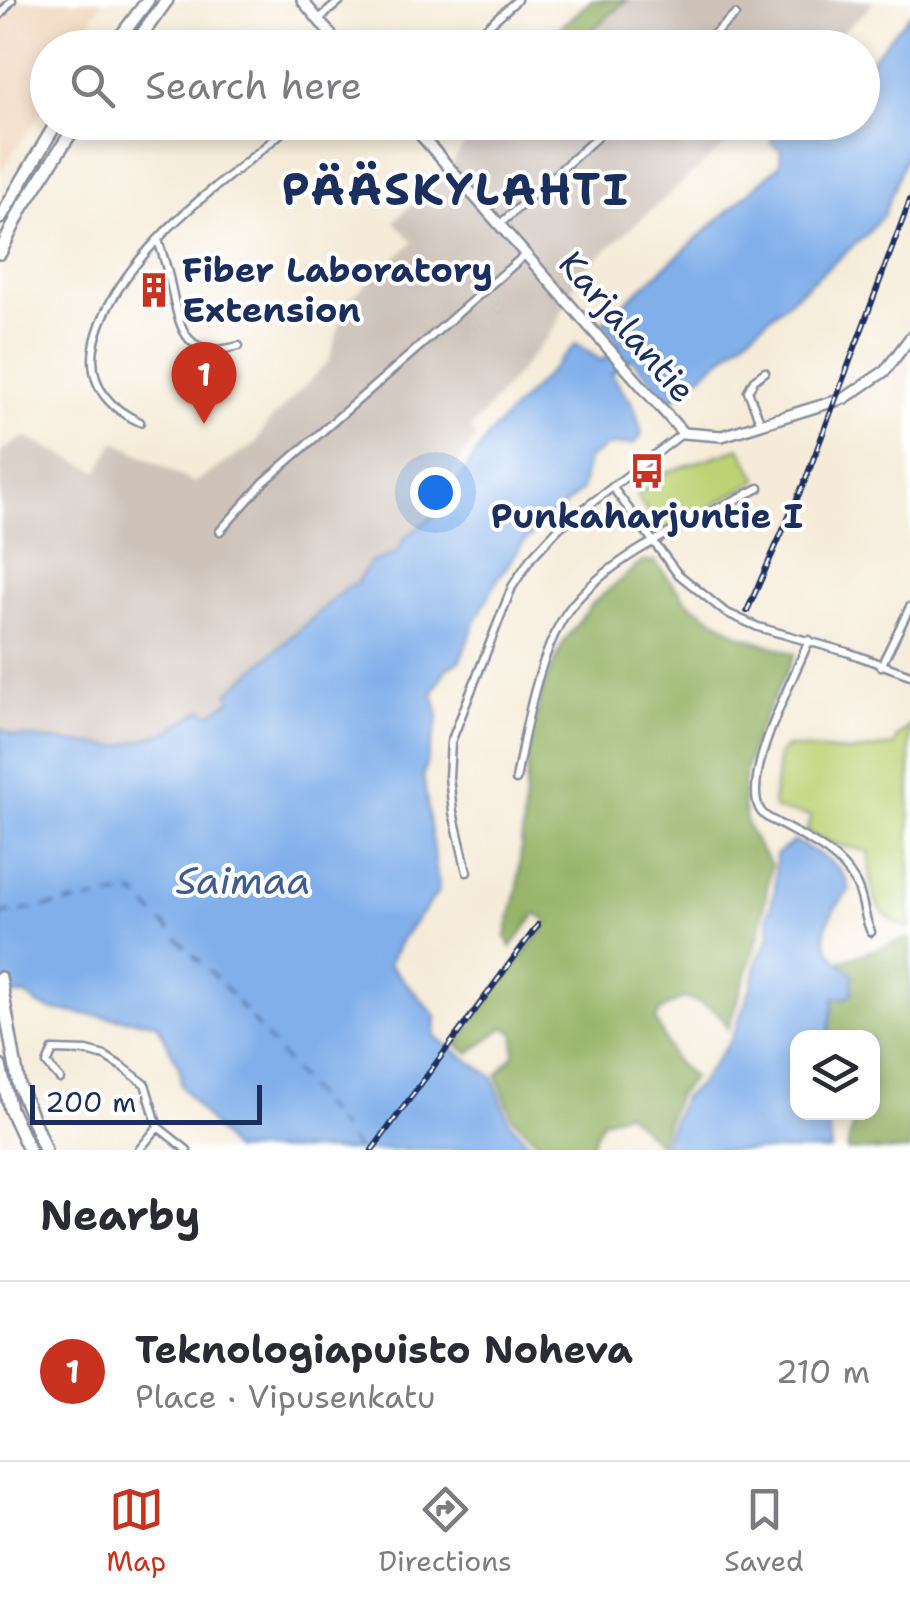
<!DOCTYPE html>
<meta charset="utf-8">
<style>
body{margin:0;font-family:"Shantell Sans",sans-serif;background:#f2f2f3;color:#2b2b33}
.controls{position:absolute;right:30px;bottom:30px;display:grid;overflow:hidden;border-radius:20px;box-shadow:0 5px 15px #0003}
.controls button{width:90px;height:90px;display:grid;place-items:center;padding:0;border:0;border-bottom:2px solid #e1e1e2;background:#fff;color:#2b2b33;font:50px sans-serif}
.scale{position:absolute;left:30px;bottom:25px;width:232px;box-sizing:border-box;padding-left:10px;border:5px solid #1b2f5e;border-top:0;font-size:28px;line-height:35px;white-space:nowrap;color:#1b2f5e;-webkit-text-stroke:8px #fff;paint-order:stroke}
.you{position:absolute;left:435px;top:492px;width:35px;height:35px;margin:-25px;border:8px solid #fff;border-radius:50%;background:#1a73e8;box-shadow:0 0 0 15px #1a73e833}
.badge{display:grid;place-items:center;width:65px;height:65px;border-radius:50%;background:#c8321e;color:#fff;font-size:32px;font-weight:700}
.pin{position:absolute;translate:-50% -82px;filter:drop-shadow(0 2px 5px #0008)}
.pin::after{content:'';position:absolute;top:52px;width:35px;height:30px;background:inherit;clip-path:polygon(0 0,100% 0,50% 100%)}
.list{margin:0;padding:0;list-style:none}
h2{display:flex;justify-content:space-between;align-items:center;height:130px;margin:0;padding:0 40px;font-size:42px}
h2 small{font-size:32px;font-weight:400;color:#7c7c81}
.list li{display:grid;grid-template-columns:65px 1fr auto;gap:30px;align-items:center;box-sizing:border-box;height:180px;padding:0 40px;border-top:2px solid #e1e1e2}
.list b{display:block;font-size:38px;white-space:nowrap}
.list p{margin:0;font-size:32px;white-space:nowrap;color:#7c7c81}
.list em{font-size:32px;font-style:normal;color:#7c7c81}
.icon{flex:none;width:55px;height:55px;fill:none;stroke:currentColor;stroke-width:2;stroke-linecap:round;stroke-linejoin:round}
.map{position:relative;flex:none;width:910px;height:1150px;overflow:hidden}
.search{position:absolute;background:#fff;box-shadow:0 5px 15px #0003;left:30px;right:30px;top:30px;height:110px;display:flex;align-items:center;gap:25px;box-sizing:border-box;padding:0 35px;border-radius:55px;color:#7c7c81;font-size:38px}
.sheet{height:310px;background:#fff}
nav{display:flex;justify-content:space-around;align-items:center;box-sizing:border-box;height:140px;border-top:2px solid #e1e1e2;background:#fff;font-size:28px;color:#7c7c81}
nav a{display:grid;justify-items:center;gap:5px}
nav .on{color:#c8321e}
.map>svg:first-child{display:block}
.built{fill:#f0d6bc}
.industrial{fill:#cec2b9}
.green{fill:#bed174;stroke:#6c8069;stroke-width:2.5}
.forest{fill:#96b366;stroke:#587162;stroke-width:2.5}
.water{fill:#80afea;stroke:#4e6fa4;stroke-width:2.5}
.lines{fill:none;stroke-linecap:round;stroke-linejoin:round}
.ferry{stroke:#3e5c8f;stroke-width:2.5;stroke-dasharray:12 10;stroke-linecap:butt}
.street-casing{stroke:#888d9b;stroke-width:11}
.secondary-casing{stroke:#888d9b;stroke-width:14}
.highway-casing{stroke:#888d9b;stroke-width:16}
.street{stroke:#fff;stroke-width:6}
.secondary{stroke:#fff;stroke-width:9}
.highway{stroke:#fff;stroke-width:11}
.rail-casing{stroke:#1b2f5e;stroke-width:6}
.rail{stroke:#fff;stroke-width:2.5;stroke-dasharray:8;stroke-linecap:butt}
.labels{text-anchor:middle;stroke-width:8;stroke-linejoin:round;paint-order:stroke}
.poi-label{font-size:35px;font-weight:bold;fill:#1b2f5e;stroke:#fff;text-anchor:start}
.street-label{font-size:35px;fill:#1b2f5e;stroke:#fff}
.water-label{font-size:38px;font-style:italic;fill:#3e5c8f;stroke:#fff}
.district-label{font-size:45px;font-weight:bold;letter-spacing:2.5px;fill:#1b2f5e;stroke:#fff}
</style>
<div class="map">
<svg width="910" height="1150" viewBox="0 0 910 1150">
<rect width="100%" height="100%" fill="#fff"/>
<filter id="ink" filterUnits="userSpaceOnUse"><feTurbulence type="fractalNoise" baseFrequency=".01" numOctaves="2"/><feDisplacementMap in="SourceGraphic" scale="20" xChannelSelector="R" yChannelSelector="G"/><feConvolveMatrix kernelMatrix="1 2 1 2 8 2 1 2 1" color-interpolation-filters="sRGB"/></filter>
<filter id="wash" filterUnits="userSpaceOnUse"><feTurbulence type="fractalNoise" baseFrequency=".0048" numOctaves="4" result="noise"/><feDisplacementMap in="SourceGraphic" scale="40" xChannelSelector="R" yChannelSelector="G"/><feGaussianBlur stdDeviation="2.25" result="paint"/><feColorMatrix in="noise" values="0 0 0 0 0 0 0 0 0 0 0 0 0 0 0 0 0 1.4 0 .05"/><feComposite in="paint" operator="in"/></filter>
<g filter="url(#wash)">
<rect width="100%" height="100%" fill="#f5ebd8"/>
<path class="built" d="M0,0H102L78,47L48,48L47,104L0,172Z"/>
<path class="industrial" d="M627,0H873L865,12L824,47L572,48Z
M489,123H750L578,275L555,328L470,430L476,437L442,488L434,516L405,537L396,554L369,563L357,583L346,588L228,694L232,699L210,714L203,709L165,733L118,747L12,736L0,728V452L25,437L99,472L115,441L194,483L254,445L267,424L329,361L347,301L413,242L394,221L445,174L463,146Z"/>
<path class="green" d="M740,448L758,480L662,534L637,496L666,472Z
M910,725V929C872,916 868,887 870,852L830,843L806,832L812,816L775,810L773,803L779,754L787,747L848,752L894,746L896,739Z"/>
<path class="forest" d="M592,0H627L572,47H538Z
M654,561L689,603L739,635L795,654C772,705 730,767 747,824C751,838 763,852 771,865L759,935L728,1029C722,1009 702,1003 683,998L661,1010L655,1019L674,1060L693,1078L676,1096L659,1144L626,1112L602,1121L588,1150H547L512,1117L497,1075L514,1055L515,1034L505,1027L469,1053L456,1044L548,922L536,914L511,947L506,937L518,887L530,735L545,684L564,642L593,603L642,562Z
M910,938V1150H847L855,1113L872,1112V1038L828,1037L834,998H847L845,967L840,961Z"/>
<path class="water" d="M910,14V145L884,214L866,235L671,401L631,358L611,374L634,406L642,435L634,444L608,446L588,459L581,491L524,542L499,577L475,622L460,661L446,669L433,693L439,716L423,775L439,891L400,941L389,964L436,1016L435,1037L493,1077L509,1121L535,1150H232L181,1086L180,1069L157,1023L52,1010L36,1004L27,995H0V728L13,736L118,747L165,733L203,709L210,714L231,700L228,693L346,588L357,583L369,563L396,554L405,537L434,516L489,435L576,344L602,361L619,345L603,322L780,165L781,150L771,143C772,133 779,126 787,122H862L863,69Z
M795,841C816,853 844,864 850,890C819,924 814,944 853,974L852,994L847,998H834L828,1037L798,1038V1112L828,1113L831,1150H660L682,1099L699,1084L731,1040L752,985L757,961L770,936L768,916L775,891L776,855Z"/>
<g class="lines">
<path class="ferry" d="M0,914L134,893L229,992L358,1150"/>
</g>
</g>
<g filter="url(#ink)">
<g class="lines">
<defs>
<path id="street" d="M0,15L12,0
M318,20L341,0
M463,48L517,0
M698,48L735,15
M500,224L614,122
M158,240C163,255 168,271 171,286C180,329 185,361 239,346
M140,422C49,382 110,290 158,239C198,196 250,163 293,122
M761,424L748,391L754,380L765,372
M613,488L677,573L725,612L758,627L850,653L910,675
M220,531L264,482L526,254
M809,640C795,677 743,771 759,808C762,815 769,819 776,822C806,839 837,851 855,882C864,897 863,916 871,932
M881,666L910,607
M516,780C525,730 538,655 567,612C609,554 697,520 759,488
M467,872L453,812L449,777L451,742L512,587L531,558L559,528L683,433
M60,1079L47,1064L53,1050L87,1051L105,1056L124,1068L145,1084L158,1127L187,1150
M139,1150L158,1127"/>
<path id="secondary" d="M302,0L342,48
M409,122L683,433L722,436L845,398L885,371L910,338"/>
<path id="highway" d="M112,48L148,0
M132,48L167,0
M0,218L57,122
M0,253L22,208L78,122
M0,978L19,1086L45,1150
M0,1066L10,1109L29,1150"/>
</defs>
<use href="#street" class="street-casing"/>
<use href="#secondary" class="secondary-casing"/>
<use href="#highway" class="highway-casing"/>
<use href="#street" class="street"/>
<use href="#secondary" class="secondary"/>
<use href="#highway" class="highway"/>
<defs>
<path id="rail" d="M747,611L807,476L910,200
M372,1150L538,925"/>
</defs>
<use href="#rail" class="rail-casing"/>
<use href="#rail" class="rail"/>
</g>
</g>
<defs>
<symbol id="building-bare" viewBox="-9 -9 18 18"><path d="M-4-6H4V6H1V3H-1V6H-4ZM-2.5-4.3h1.7v1.8h-1.7ZM.8-4.3h1.7v1.8H.8ZM-2.5-1h1.7V.8h-1.7ZM.8-1h1.7V.8H.8Z" fill="#c8321e" stroke="#fff" stroke-width="2.5" paint-order="stroke"/></symbol>
<symbol id="bus-bare" viewBox="-9 -9 18 18"><path d="M-5-6H5V4H4V6H2V4H-2V6H-4V4H-5ZM-3.5-4V0h7V-4ZM-3.5 1.2v1.5H-2V1.2ZM2 1.2v1.5H3.5V1.2Z" fill="#c8321e" stroke="#fff" stroke-width="2.5" paint-order="stroke"/></symbol>
</defs>
<g fill-rule="evenodd">
<use href="#building-bare" x="129" y="265" width="50" height="50"/>
<use href="#bus-bare" x="622" y="446" width="50" height="50"/>
</g>
<g class="labels">
<g class="poi-label">
<text x="182" y="282">Fiber Laboratory<tspan x="182" dy="40">Extension</tspan></text>
<text x="647" y="528" text-anchor="middle">Punkaharjuntie I</text>
</g>
<g class="street-label">
<text transform="translate(627 327) rotate(49)" y="12">Karjalantie</text>
</g>
<g class="water-label">
<text x="243" y="894">Saimaa</text>
</g>
<g class="district-label">
<text x="456" y="205">PÄÄSKYLAHTI</text>
</g>
</g>
</svg>
<div class="controls">
<button><svg class="icon" aria-label="layers" viewBox="0 0 24 24"><path d="M12 4l9 5-9 5-9-5zM3 14l9 5 9-5"/></svg></button>
</div>
<div class="scale">200 m</div>
<div class="you"></div>
<div class="pin badge" style="left:204px;top:424px">1</div>
<div class="search"><svg class="icon" aria-label="search" viewBox="0 0 24 24"><circle cx="10" cy="10" r="6"/><path d="M15 15l6 6"/></svg>Search here</div>
</div>
<section class="sheet">
<h2>Nearby<small></small></h2>
<ul class="list">
<li><span class="badge">1</span><div><b>Teknologiapuisto Noheva</b><p>Place · Vipusenkatu</p></div><em>210 m</em></li>
</ul>
</section>
<nav>
<a class="on"><svg class="icon" aria-label="map" viewBox="0 0 24 24"><path d="M3 6l6-2 6 2 6-2v14l-6 2-6-2-6 2zM9 4v14M15 6v14"/></svg>Map</a>
<a><svg class="icon" aria-label="directions" viewBox="0 0 24 24"><path d="M12 3l9 9-9 9-9-9zM9 14v-3h6M13 9l2 2-2 2"/></svg>Directions</a>
<a><svg class="icon" aria-label="saved" viewBox="0 0 24 24"><path d="M7 4h10v16l-5-4-5 4z"/></svg>Saved</a>
</nav>
